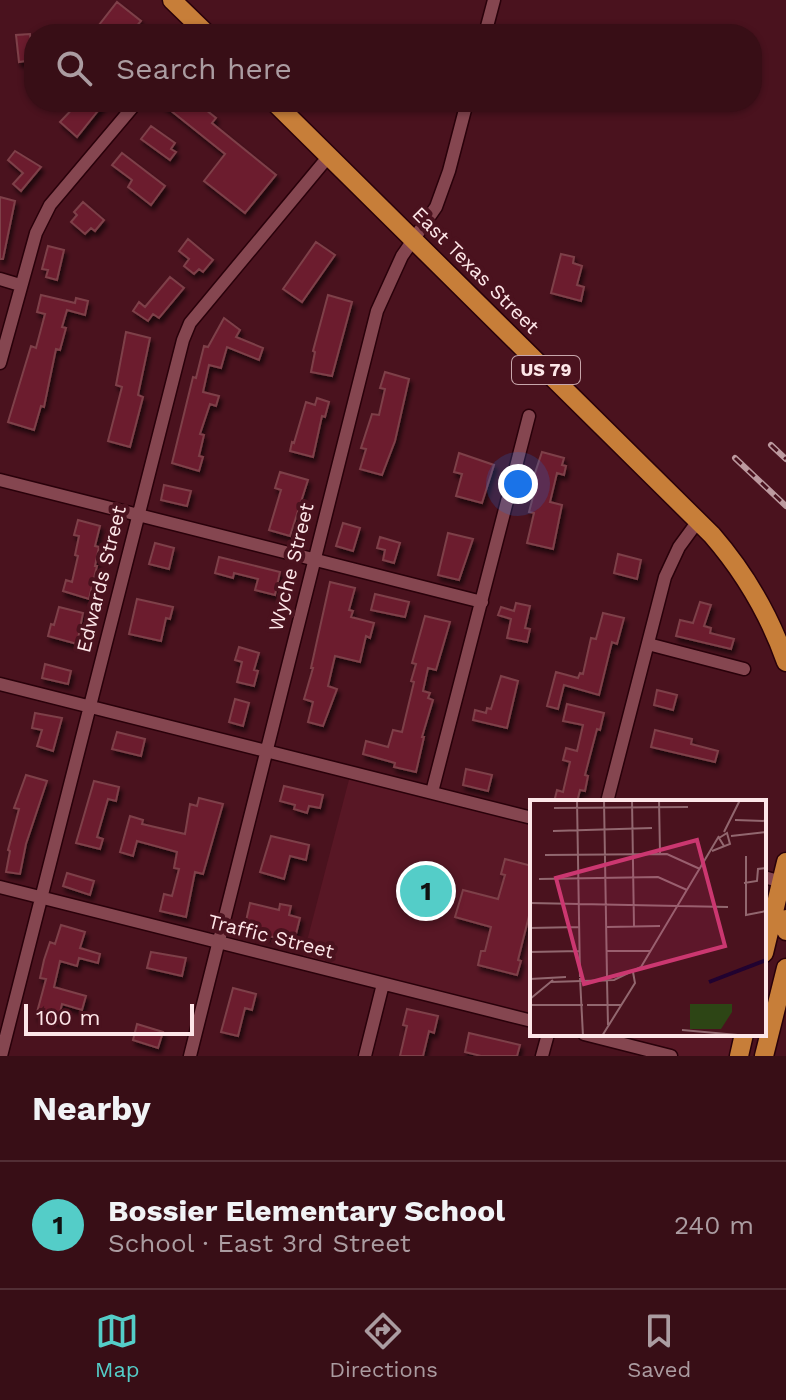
<!DOCTYPE html>
<meta charset="utf-8">
<style>
body{margin:0;font-family:"Work Sans",sans-serif;background:#3f171f;color:#f1f3f6}
.scale{position:absolute;left:24px;bottom:20px;width:170px;box-sizing:border-box;padding-left:8px;border:4px solid #fde6e8;border-top:0;font-size:22px;line-height:28px;white-space:nowrap;color:#fde6e8;-webkit-text-stroke:6px #4a121e;paint-order:stroke}
.you{position:absolute;left:518px;top:484px;width:28px;height:28px;margin:-20px;border:6px solid #fff;border-radius:50%;background:#1a73e8;box-shadow:0 0 0 12px #1a73e833}
.badge{display:grid;place-items:center;width:52px;height:52px;border-radius:50%;background:#54cdc8;color:#111;font-size:26px;font-weight:700}
.pin{position:absolute;translate:-50% -50%;border:4px solid #fff;box-shadow:0 2px 8px #0006}
.list{margin:0;padding:0;list-style:none}
h2{display:flex;justify-content:space-between;align-items:center;height:104px;margin:0;padding:0 32px;font-size:34px}
h2 small{font-size:26px;font-weight:400;color:#ab9ca1}
.list li{display:grid;grid-template-columns:52px 1fr auto;gap:24px;align-items:center;box-sizing:border-box;height:128px;padding:0 32px;border-top:2px solid #522e35}
.list b{display:block;font-size:30px;white-space:nowrap}
.list p{margin:0;font-size:26px;white-space:nowrap;color:#ab9ca1}
.list em{font-size:26px;font-style:normal;color:#ab9ca1}
.icon{flex:none;width:44px;height:44px;fill:none;stroke:currentColor;stroke-width:2;stroke-linecap:round;stroke-linejoin:round}
.map{position:relative;flex:none;width:786px;height:1056px;overflow:hidden}
.search{position:absolute;background:#380e16;box-shadow:0 2px 6px #0004;left:24px;right:24px;top:24px;height:88px;display:flex;align-items:center;gap:20px;box-sizing:border-box;padding:0 28px;border-radius:32px;color:#ab9ca1;font-size:30px}
.sheet{height:232px;background:#380e16}
nav{display:flex;justify-content:space-around;align-items:center;box-sizing:border-box;height:112px;border-top:2px solid #522e35;background:#380e16;font-size:22px;color:#ab9ca1}
nav a{display:grid;justify-items:center;gap:4px}
nav .on{color:#54cdc8}
.map>svg:first-child{display:block}
.built{fill:#581725}
.building{fill:#6c1d2f;stroke:#7e4049;stroke-width:2;filter:url(#shadow)}
.lines{fill:none;stroke-linecap:round;stroke-linejoin:round}
.street-casing{stroke:#29010a;stroke-width:15}
.primary-casing{stroke:#29010a;stroke-width:21}
.street{stroke:#854650;stroke-width:12}
.primary{stroke:#c77e39;stroke-width:18}
.rail-casing{stroke:#bc999f;stroke-width:6}
.rail{stroke:#4a121e;stroke-width:3;stroke-dasharray:9;stroke-linecap:butt}
.labels{text-anchor:middle;stroke-width:8;stroke-linejoin:round;paint-order:stroke}
.shield{fill:#4a121e;stroke:#c7a6ab;stroke-width:2}
.shield-label{font-size:18px;font-weight:bold;fill:#fde6e8}
.street-label{font-size:20px;fill:#fde6e8;stroke:#4a121e}
.inset-river{fill:none;stroke:#210230;stroke-width:4}
.inset-road{fill:none;stroke:#92676f;stroke-width:2}
.view{fill:#cb3770;fill-opacity:0.15;stroke:#cb3770;stroke-width:4}
.inset-edge{fill:none;stroke:#fde6e8;stroke-width:4}
</style>
<div class="map">
<svg width="786" height="1056" viewBox="0 0 786 1056">
<defs>
<filter id="shadow"><feDropShadow dx="2.5" dy="4.5" stdDeviation="2" flood-color="#0009"/></filter>
</defs>
<rect width="100%" height="100%" fill="#4a121e"/>
<path class="built" d="M351,772L532,818V1021L301,964Z
M587,1034H744L739,1056H676Z"/>
<path class="building" d="M117,2L141,21L130,34H92Z
M30,34L32,60L19,62L16,35Z
M79,102H105L77,137L60,122Z
M160,102H196L216,118L212,123L276,175L245,213L204,181L225,154Z
M151,126L175,143L171,149L176,152L170,160L141,139Z
M15,151L41,167L21,191L13,184L23,173L8,160Z
M122,153L165,186L151,205L128,187L132,180L112,165Z
M0,197L15,201L3,259H0Z
M83,202L104,220L95,231L91,228L85,234L71,222L77,215L74,212Z
M188,239L213,260L203,272L199,269L194,274L184,266L189,259L179,251Z
M316,242L335,255L302,302L283,289Z
M48,246L64,250L57,280L46,277L48,270L42,269Z
M561,254L574,257L573,263L582,266L577,285L584,287L581,301L551,293Z
M170,277L184,288L159,318L153,314L148,321L133,311L139,302L145,307Z
M41,295L75,303L76,298L88,301L85,315L67,310L62,327L66,328L60,350L56,349L44,407L41,406L34,430L8,422L31,346L36,348L45,314L37,312Z
M328,295L352,302L332,376L311,372L315,352L313,351Z
M224,318L240,330L236,337L263,348L259,360L227,347L221,368L209,365L203,392L219,396L216,406L210,404L200,434L204,435L199,456L203,457L199,471L172,463L193,377L196,378L204,346L208,347Z
M126,332L150,338L138,395L143,397L130,447L108,441L122,387L116,385Z
M385,372L409,379L395,441L382,475L360,469L366,449L361,448L372,414L379,415L385,389L380,388Z
M317,398L329,402L325,417L322,416L313,457L290,451L292,442L294,443L306,402L315,405Z
M542,452L564,458L562,465L566,466L564,475L557,473L550,502L562,505L553,549L527,543L534,513L529,512L534,493L529,491Z
M459,453L494,465L482,503L456,496L462,474L454,472Z
M280,472L308,480L290,536L269,530L281,490L275,488Z
M164,485L191,491L187,506L161,500Z
M78,520L100,526L95,546L99,547L95,566H97L89,599L63,591L66,580L72,582L78,556L75,555L79,536L74,535Z
M343,523L360,528L353,551L336,546Z
M448,533L473,539L459,580L438,575Z
M380,537L400,543L394,563L383,560L385,550L377,548Z
M155,543L174,548L169,569L149,564Z
M618,554L641,560L637,579L614,573Z
M219,557L280,572L275,595L255,590L258,579L234,573L233,578L215,573Z
M330,582L355,588L349,610L353,611L351,617L374,623L370,638L366,636L360,662L335,656L328,686L337,689L323,726L308,722L313,702L304,699L313,668H311Z
M375,594L409,602L405,617L371,610Z
M137,599L173,607L170,619L166,618L161,641L129,634Z
M700,602L711,605L704,626L711,628L710,633L734,639L731,649L676,636L680,620L693,623Z
M516,603L530,606L525,628L530,629L527,642L507,638L511,619L498,615L501,607L514,611Z
M59,607L83,613L77,644L48,636L51,624L54,625Z
M603,613L624,618L617,644L612,642L599,695L564,685L558,709L547,706L556,672L578,678L580,673L583,674L591,638L596,639Z
M425,616L450,622L436,670L428,668L423,691L430,693L428,698L433,700L422,737H424L416,772L394,767L395,763L363,754L366,741L388,747L393,730L402,732L414,682L411,681L416,664L412,663Z
M239,647L259,653L254,670L258,671L254,686L237,682L242,662L235,660Z
M45,664L71,671L68,684L42,678Z
M501,676L518,681L507,728L473,720L475,710L486,713L487,708L491,709Z
M657,690L677,695L673,710L654,705Z
M235,699L249,703L243,726L229,722Z
M567,704L604,713L600,730L597,729L585,775L588,776L585,791L580,790L577,802H554L557,790L563,792L570,762L563,760L566,748L577,751L583,725L563,721Z
M35,713L62,718L53,751L37,746L42,730L32,728Z
M655,730L692,739L691,744L718,751L715,762L651,747Z
M117,732L145,739L141,756L112,749Z
M466,769L492,775L488,791L463,785Z
M26,775L47,781L26,844L20,874L6,872L10,851L8,850L19,809L14,808Z
M94,781L119,787L116,801L108,799L97,837L103,839L100,849L76,843Z
M284,786L323,795L320,808L309,806L307,813L294,809L295,805L280,801Z
M199,798L223,804L203,874L195,872L186,917L160,911L164,894L172,896L179,869L174,868L177,852L137,841L133,856L120,852L130,816L143,820L142,824L185,834L190,804L197,806Z
M271,836L309,845L306,860L290,856L284,879L260,872Z
M505,859L532,866V904L518,960L521,961L517,975L478,965L481,951H485L491,927L455,917L463,890L498,899L505,875L501,874Z
M67,873L94,881L90,895L63,886Z
M250,903L279,910L280,904L291,906L289,915L300,918L294,942L244,930Z
M61,925L85,932L80,948L100,954L98,963L79,958L77,966L60,961L54,987L86,996L82,1010L62,1004L58,1021L36,1016L46,979L40,978L44,960L50,942L55,944Z
M151,952L186,958L182,976L147,968Z
M233,988L256,994L252,1010L245,1008L238,1036L221,1032Z
M407,1009L438,1016L434,1033L429,1031L423,1056H400L407,1026L403,1025Z
M137,1024L163,1032L158,1048L133,1040Z
M469,1033L520,1045L517,1056H481L465,1052Z"/>
<g class="lines">
<defs>
<path id="street" d="M485,34L494,0
M0,279L20,285
M0,363L36,233L50,205L137,102
M0,480L482,602
M648,644L744,669
M0,684L532,818
M432,792L529,416
M607,802L665,577L679,547L698,521
M764,877L782,882
M0,887L532,1021
M584,1034L671,1056
M1,1056L183,340L190,323L328,157
M190,1056L377,311L402,256L436,207L449,171L467,102
M365,1056L383,984
M542,1056L548,1034"/>
<path id="primary" d="M172,0L207,34
M274,102L712,535C745,573 769,614 786,662
M786,919V931
M764,953L786,862
M739,1056L744,1034
M764,1056L786,968"/>
</defs>
<use href="#street" class="street-casing"/>
<use href="#primary" class="primary-casing"/>
<use href="#street" class="street"/>
<use href="#primary" class="primary"/>
<defs>
<path id="rail" d="M771,445L786,459
M735,458L786,506"/>
</defs>
<use href="#rail" class="rail-casing"/>
<use href="#rail" class="rail"/>
</g>
<g class="labels">
<rect class="shield" x="512" y="356" width="68" height="28" rx="6"/>
<g class="shield-label">
<text x="546" y="376">US 79</text>
</g>
<g class="street-label">
<text transform="translate(476 270) rotate(45)" y="7">East Texas Street</text>
<text transform="translate(291 567) rotate(-76)" y="7">Wyche Street</text>
<text transform="translate(101 579) rotate(-76)" y="7">Edwards Street</text>
<text transform="translate(271 936) rotate(14)" y="7">Traffic Street</text>
</g>
</g>
<g transform="translate(530 800)">
<rect width="236" height="236" fill="#4a121e"/>
<path d="M160,204H202V212L191,229H160Z" fill="#2d4515"/>
<path class="inset-river" d="M179,182L236,160"/>
<path class="inset-road" d="M47,0L50,177M74,0L77,177M102,0L104,127M129,0L130,53M24,8L158,7M205,20L236,21M23,31L122,28M194,32L210,0M201,36L236,32M182,51L200,44L197,33L189,38L194,46M15,55L137,54L170,69M216,56V115L236,111M9,79L128,77L157,90M214,83L227,81L228,69L236,68M0,103L198,107M77,127L130,126M0,128L49,127M77,151H120M0,152L50,151M50,178L53,236M0,179L36,177M77,180L78,225M20,182L84,180L111,167L189,36M0,199L23,180M0,205H53M57,205H92M152,230L219,236M72,236L105,183L103,172"/>
<path class="view" d="M167,40L195,146L54,184L26,78Z"/>
<rect width="236" height="236" class="inset-edge"/>
</g>
</svg>
<div class="scale">100 m</div>
<div class="you"></div>
<div class="pin badge" style="left:426px;top:891px">1</div>
<div class="search"><svg class="icon" aria-label="search" viewBox="0 0 24 24"><circle cx="10" cy="10" r="6"/><path d="M15 15l6 6"/></svg>Search here</div>
</div>
<section class="sheet">
<h2>Nearby<small></small></h2>
<ul class="list">
<li><span class="badge">1</span><div><b>Bossier Elementary School</b><p>School · East 3rd Street</p></div><em>240 m</em></li>
</ul>
</section>
<nav>
<a class="on"><svg class="icon" aria-label="map" viewBox="0 0 24 24"><path d="M3 6l6-2 6 2 6-2v14l-6 2-6-2-6 2zM9 4v14M15 6v14"/></svg>Map</a>
<a><svg class="icon" aria-label="directions" viewBox="0 0 24 24"><path d="M12 3l9 9-9 9-9-9zM9 14v-3h6M13 9l2 2-2 2"/></svg>Directions</a>
<a><svg class="icon" aria-label="saved" viewBox="0 0 24 24"><path d="M7 4h10v16l-5-4-5 4z"/></svg>Saved</a>
</nav>
